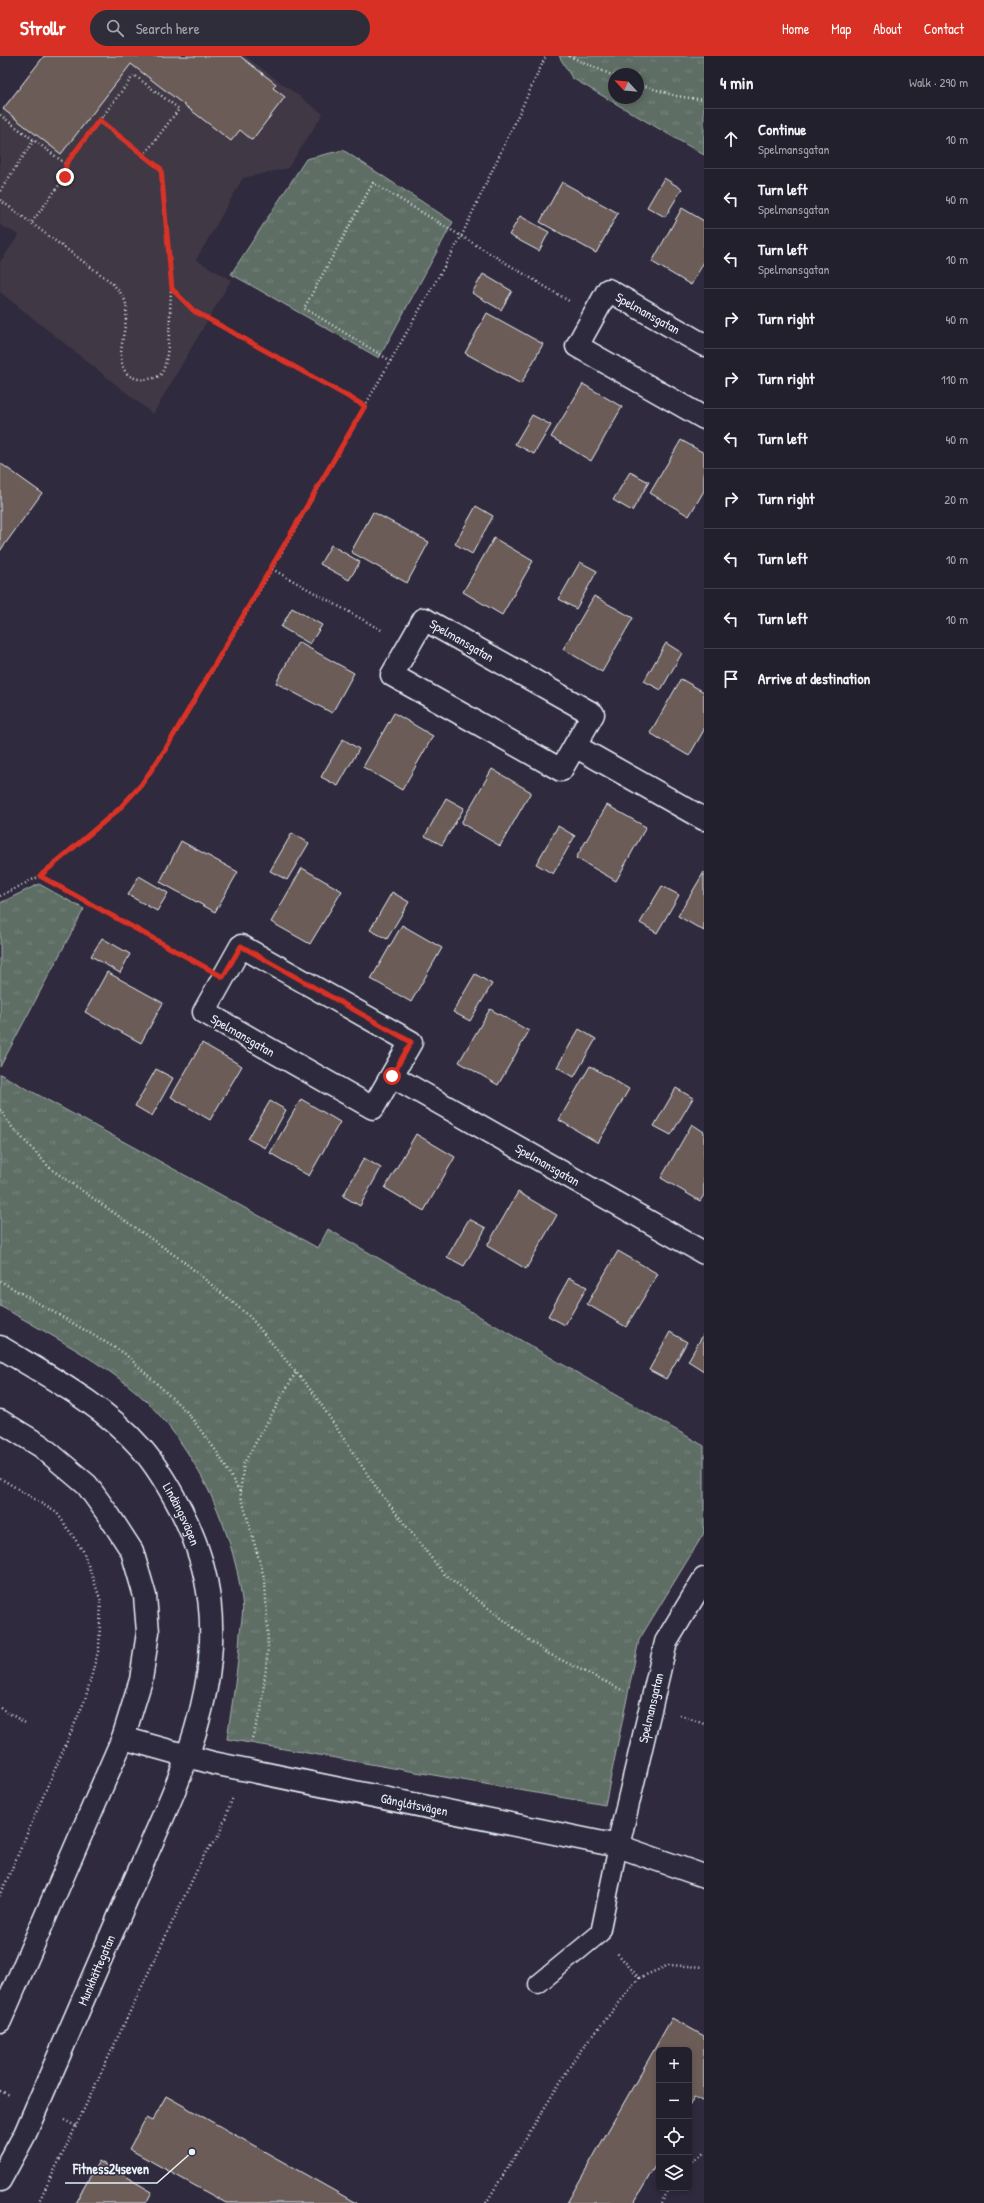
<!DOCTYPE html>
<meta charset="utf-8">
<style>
body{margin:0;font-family:"Patrick Hand",sans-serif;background:#2f2d3a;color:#f1f3f6}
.controls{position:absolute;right:12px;bottom:12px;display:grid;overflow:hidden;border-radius:6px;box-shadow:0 2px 6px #0003}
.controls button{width:36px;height:36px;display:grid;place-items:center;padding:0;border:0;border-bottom:1px solid #403e4a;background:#23202e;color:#f1f3f6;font:20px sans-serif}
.compass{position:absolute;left:608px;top:12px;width:36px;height:36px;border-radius:50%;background:#23202e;box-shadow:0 2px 6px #0003;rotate:296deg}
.stop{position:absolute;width:12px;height:12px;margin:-9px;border:3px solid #d93025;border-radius:50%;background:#fff}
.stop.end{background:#d93025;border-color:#fff;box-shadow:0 1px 4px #0008}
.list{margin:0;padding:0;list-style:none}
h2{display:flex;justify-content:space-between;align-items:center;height:52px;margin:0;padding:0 16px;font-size:17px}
h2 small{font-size:13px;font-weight:400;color:#a3a3aa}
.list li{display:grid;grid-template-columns:26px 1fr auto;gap:12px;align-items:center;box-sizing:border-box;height:60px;padding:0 16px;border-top:1px solid #403e4a}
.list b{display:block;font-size:15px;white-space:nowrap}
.list p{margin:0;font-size:13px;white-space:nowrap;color:#a3a3aa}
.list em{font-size:13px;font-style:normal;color:#a3a3aa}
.icon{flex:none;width:22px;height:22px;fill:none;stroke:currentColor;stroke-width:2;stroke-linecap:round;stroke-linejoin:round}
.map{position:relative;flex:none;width:704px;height:2147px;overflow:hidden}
header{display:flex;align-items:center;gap:24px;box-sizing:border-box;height:56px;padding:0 20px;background:#d93025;color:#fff}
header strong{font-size:19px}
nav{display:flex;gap:22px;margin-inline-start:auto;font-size:14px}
.search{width:280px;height:36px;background:#2f2d3a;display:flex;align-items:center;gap:10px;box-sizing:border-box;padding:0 14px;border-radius:22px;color:#a3a3aa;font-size:15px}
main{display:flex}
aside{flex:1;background:#23202e}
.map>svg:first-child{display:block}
.built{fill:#413945}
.grass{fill:url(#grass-tufts);stroke:#a4b0ae;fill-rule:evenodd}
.building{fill:#6c5c59;stroke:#e8f1f8}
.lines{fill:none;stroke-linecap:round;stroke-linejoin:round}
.service-casing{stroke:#e8f1f8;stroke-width:21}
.minor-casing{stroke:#e8f1f8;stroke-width:25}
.tertiary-casing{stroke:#e8f1f8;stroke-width:25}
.path{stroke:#e8f1f8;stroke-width:2.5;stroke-dasharray:1 3;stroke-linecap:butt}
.service{stroke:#2f2a3d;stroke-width:18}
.minor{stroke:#2f2a3d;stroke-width:22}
.tertiary{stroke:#2f2a3d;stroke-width:22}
.route{stroke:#d93025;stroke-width:5}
.labels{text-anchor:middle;stroke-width:3;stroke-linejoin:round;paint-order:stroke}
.street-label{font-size:13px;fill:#e8f1f8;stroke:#2f2a3d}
.leader{fill:none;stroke:#e8f1f8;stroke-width:1.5}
.callout-dot{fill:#e8f1f8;stroke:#2f2a3d;stroke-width:1.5}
.callout-label{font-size:14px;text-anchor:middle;font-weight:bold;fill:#e8f1f8;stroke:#2f2a3d;stroke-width:3;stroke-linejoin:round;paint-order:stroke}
</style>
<header>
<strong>Strollr</strong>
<div class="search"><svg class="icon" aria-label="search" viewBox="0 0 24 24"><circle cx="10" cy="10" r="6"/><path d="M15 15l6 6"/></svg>Search here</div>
<nav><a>Home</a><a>Map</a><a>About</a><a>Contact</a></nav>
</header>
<main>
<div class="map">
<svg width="704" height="2147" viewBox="0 0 704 2147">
<defs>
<pattern id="grass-tufts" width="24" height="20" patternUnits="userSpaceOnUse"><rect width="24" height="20" fill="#5f6e65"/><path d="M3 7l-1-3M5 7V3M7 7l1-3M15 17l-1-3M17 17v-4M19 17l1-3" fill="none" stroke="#76837c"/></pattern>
</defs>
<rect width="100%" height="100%" fill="#2f2a3d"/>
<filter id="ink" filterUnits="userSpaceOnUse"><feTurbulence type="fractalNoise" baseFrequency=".025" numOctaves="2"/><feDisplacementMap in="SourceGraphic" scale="8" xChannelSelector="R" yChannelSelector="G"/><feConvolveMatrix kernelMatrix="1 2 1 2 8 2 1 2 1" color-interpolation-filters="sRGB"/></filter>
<g filter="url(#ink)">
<path class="built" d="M44,0H245L323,58L288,112L243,122L196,204L231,224L153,358L0,236V206L19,179L0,169V57Z"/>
<path class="grass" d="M559,0H704V99L572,22ZM614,18H638V42H614Z
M343,94L453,166L379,302L231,218L306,103Z
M39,828L84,853L0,1011V847Z
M0,1018L318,1192L328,1173L704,1390V1477L639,1584L605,1749L227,1683C232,1648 238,1613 240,1577C241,1567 244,1555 242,1544C233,1467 187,1373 124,1326C85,1297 42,1274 0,1250Z"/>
<path class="building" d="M44,0H240L276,28L273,32L285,41L252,84L240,74L231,85L131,8L61,98L3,53Z
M664,122L682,133L665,161L647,151Z
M562,126L618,157L596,197L540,166Z
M682,152L704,165V206L691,229L652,206Z
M520,160L549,176L539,195L509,179Z
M483,218L512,235L501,254L472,237Z
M487,257L543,288L521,328L465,297Z
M583,328L622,351L591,405L551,381Z
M532,359L551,369L534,398L515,388Z
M681,384L704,397V435L689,460L650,437Z
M0,407L42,437L0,495Z
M630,416L649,426L632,455L613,444Z
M476,450L493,460L472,498L455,488Z
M373,456L429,486L407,527L351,496Z
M494,482L533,505L502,559L463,536Z
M331,489L360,506L349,524L320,508Z
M580,506L597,515L576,553L559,543Z
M594,540L633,562L602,616L563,593Z
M292,552L322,569L310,588L281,571Z
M298,586L354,617L332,657L276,627Z
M666,587L682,597L661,634L644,625Z
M681,623L704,636V674L689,700L650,677Z
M394,657L433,680L402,734L363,711Z
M343,683L359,693L338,730L321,721Z
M492,713L531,736L500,790L461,767Z
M446,742L464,752L442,789L425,780Z
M607,749L646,771L616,825L576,802Z
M558,770L575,780L553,818L536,808Z
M292,777L309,787L287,824L270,815Z
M181,785L238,816L215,856L160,826Z
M302,812L342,835L310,888L271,866Z
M704,816V875L678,860Z
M139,820L168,837L157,855L128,839Z
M662,830L679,839L657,877L640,867Z
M392,836L409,846L387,883L370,874Z
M402,869L442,892L411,946L371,923Z
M102,882L130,898L120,917L91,900Z
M107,916L163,947L141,987L85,956Z
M475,918L492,928L470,965L453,956Z
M490,953L529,975L498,1029L459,1006Z
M579,973L596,983L574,1021L557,1011Z
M202,987L242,1010L210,1064L171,1041Z
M590,1010L629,1033L598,1087L559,1064Z
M156,1013L173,1022L152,1060L135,1050Z
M676,1032L693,1042L671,1079L654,1070Z
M301,1043L340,1066L309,1120L270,1097Z
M270,1045L286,1054L265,1092L248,1083Z
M692,1068L704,1076V1139L700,1145L661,1122Z
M416,1078L455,1101L424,1155L385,1132Z
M364,1102L381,1112L360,1150L343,1140Z
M518,1136L557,1159L526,1213L487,1190Z
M469,1163L486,1172L464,1210L447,1201Z
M618,1195L658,1218L626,1271L587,1248Z
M569,1222L587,1231L565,1269L548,1260Z
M670,1276L687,1286L666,1323L649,1314Z
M704,1277V1315L688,1305Z
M672,1962L704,1980V2046L694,2041L689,2050V1994H659V2103L634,2147H567Z
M166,2040L356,2147H226L129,2093L146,2062L152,2065Z
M99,2105L152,2136L146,2147H75Z"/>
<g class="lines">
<defs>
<path id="service" d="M538,1928L600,1877L618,1790"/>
<g id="minor">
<path d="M704,289L608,234L577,290L704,362"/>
<path d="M424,563L593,658L561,714L392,619Z"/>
<path d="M575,690L704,763"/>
<path d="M241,890L411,986L373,1052L204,956Z"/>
<path id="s1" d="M392,1020L704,1197"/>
<path id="s2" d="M123,1682L213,1707L618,1790L704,1820"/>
<path id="s3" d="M618,1790L666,1586L704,1523"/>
</g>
<g id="tertiary">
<path id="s4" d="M0,1291C49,1321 102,1348 141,1392C157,1410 170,1433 181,1454C252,1593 183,1714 127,1842C93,1921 59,2000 25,2078L0,2124"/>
<path d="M0,1365L41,1390L87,1429L110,1461L132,1495L145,1540L148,1576L141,1624L123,1682L0,1965"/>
</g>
</defs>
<use href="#service" class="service-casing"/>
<use href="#minor" class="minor-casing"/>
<use href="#tertiary" class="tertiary-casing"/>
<path class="path" d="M569,0L614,20
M638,28L676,40L704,44
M0,59L66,108L99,65L161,113L172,233L194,255L365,350
M99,65L134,19L179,53L144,99
M0,135L34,84
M0,144L111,226C117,233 125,240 126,249C130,270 109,309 132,321C139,324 146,324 153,322C156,322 159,320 161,318C170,308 170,250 171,233
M32,166L65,121L66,108
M391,305L304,252L373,127L569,245
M272,513L383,575
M40,820L119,753L141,729L165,694L272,513L461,181L546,0
M0,840L40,820L198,907
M0,1054L12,1071L51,1113L183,1205L250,1261L314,1338L378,1434L443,1517L545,1596L624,1635
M0,1225L124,1297L186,1355L217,1396L240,1436L265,1525L267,1562L268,1593L261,1655L251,1685
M0,1422L57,1457L83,1495L101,1545L99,1592L85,1644L0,1840
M240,1436L244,1407L296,1316
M0,1652L27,1668
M680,1659L704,1668
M639,1922L669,1909L704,1911
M0,2035L10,2039
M64,2064L76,2070
M689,2107L704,2097
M38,2147L67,2089L204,1799L219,1779L233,1741
M486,2147L577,1999L639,1922L617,1897
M661,2147L670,2132"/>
<use href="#service" class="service"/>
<use href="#minor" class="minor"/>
<use href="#tertiary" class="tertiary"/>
</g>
</g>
<g class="lines" filter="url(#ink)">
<path class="route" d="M65,121L66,108L99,64L161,113L172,233L194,255L365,350L165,694L141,729L119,753L40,820L223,921L241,890L411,986L392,1020"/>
</g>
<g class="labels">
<g class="street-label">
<text transform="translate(648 257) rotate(29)" y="5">Spelmansgatan</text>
<text transform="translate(462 584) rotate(30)" y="5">Spelmansgatan</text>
<text transform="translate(243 979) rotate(30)" y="5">Spelmansgatan</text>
<text dy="5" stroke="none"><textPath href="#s1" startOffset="179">Spelmansgatan</textPath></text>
<text dy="5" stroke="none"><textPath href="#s4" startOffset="252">Lindängsvägen</textPath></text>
<text dy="5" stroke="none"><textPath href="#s3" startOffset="142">Spelmansgatan</textPath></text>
<text dy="5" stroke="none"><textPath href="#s2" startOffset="299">Gånglåtsvägen</textPath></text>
<text transform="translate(96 1914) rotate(-67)" y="5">Munkhättegatan</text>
</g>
</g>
<path class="leader" d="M192 2096L157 2127H65"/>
<circle class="callout-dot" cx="192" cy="2096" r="4"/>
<g class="callout-label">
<text x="111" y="2118">Fitness24seven</text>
</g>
</svg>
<div class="controls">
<button>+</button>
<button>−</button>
<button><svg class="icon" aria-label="locate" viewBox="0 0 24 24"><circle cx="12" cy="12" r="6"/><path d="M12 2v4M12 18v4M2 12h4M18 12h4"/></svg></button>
<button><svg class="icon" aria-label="layers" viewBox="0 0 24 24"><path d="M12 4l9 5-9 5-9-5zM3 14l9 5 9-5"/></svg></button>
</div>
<svg class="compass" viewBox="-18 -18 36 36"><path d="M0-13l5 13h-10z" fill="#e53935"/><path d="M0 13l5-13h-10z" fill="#a3a3aa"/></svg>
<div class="stop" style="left:392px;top:1020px"></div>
<div class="stop end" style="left:65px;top:121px"></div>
</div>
<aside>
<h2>4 min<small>Walk · 290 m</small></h2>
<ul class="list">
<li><svg class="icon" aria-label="ahead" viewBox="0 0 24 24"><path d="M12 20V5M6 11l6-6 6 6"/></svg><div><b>Continue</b><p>Spelmansgatan</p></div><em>10 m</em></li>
<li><svg class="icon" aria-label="left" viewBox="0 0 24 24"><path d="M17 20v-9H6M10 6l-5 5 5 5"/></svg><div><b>Turn left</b><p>Spelmansgatan</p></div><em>40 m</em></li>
<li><svg class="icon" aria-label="left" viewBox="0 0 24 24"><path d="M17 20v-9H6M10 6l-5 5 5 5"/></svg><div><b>Turn left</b><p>Spelmansgatan</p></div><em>10 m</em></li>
<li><svg class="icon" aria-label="right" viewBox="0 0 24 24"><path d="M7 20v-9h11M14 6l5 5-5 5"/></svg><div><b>Turn right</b></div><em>40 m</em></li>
<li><svg class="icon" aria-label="right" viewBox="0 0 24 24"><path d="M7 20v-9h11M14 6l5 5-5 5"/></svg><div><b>Turn right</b></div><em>110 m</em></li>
<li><svg class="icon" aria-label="left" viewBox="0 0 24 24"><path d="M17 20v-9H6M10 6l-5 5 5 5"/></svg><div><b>Turn left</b></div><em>40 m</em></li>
<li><svg class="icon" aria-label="right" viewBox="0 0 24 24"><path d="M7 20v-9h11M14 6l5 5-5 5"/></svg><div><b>Turn right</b></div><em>20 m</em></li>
<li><svg class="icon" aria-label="left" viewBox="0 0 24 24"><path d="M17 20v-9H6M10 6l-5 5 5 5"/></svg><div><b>Turn left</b></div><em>10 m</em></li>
<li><svg class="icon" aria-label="left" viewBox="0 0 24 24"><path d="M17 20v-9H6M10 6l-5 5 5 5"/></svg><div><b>Turn left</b></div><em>10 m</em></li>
<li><svg class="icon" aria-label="arrive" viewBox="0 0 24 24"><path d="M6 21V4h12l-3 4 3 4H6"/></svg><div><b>Arrive at destination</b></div></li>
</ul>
</aside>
</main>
